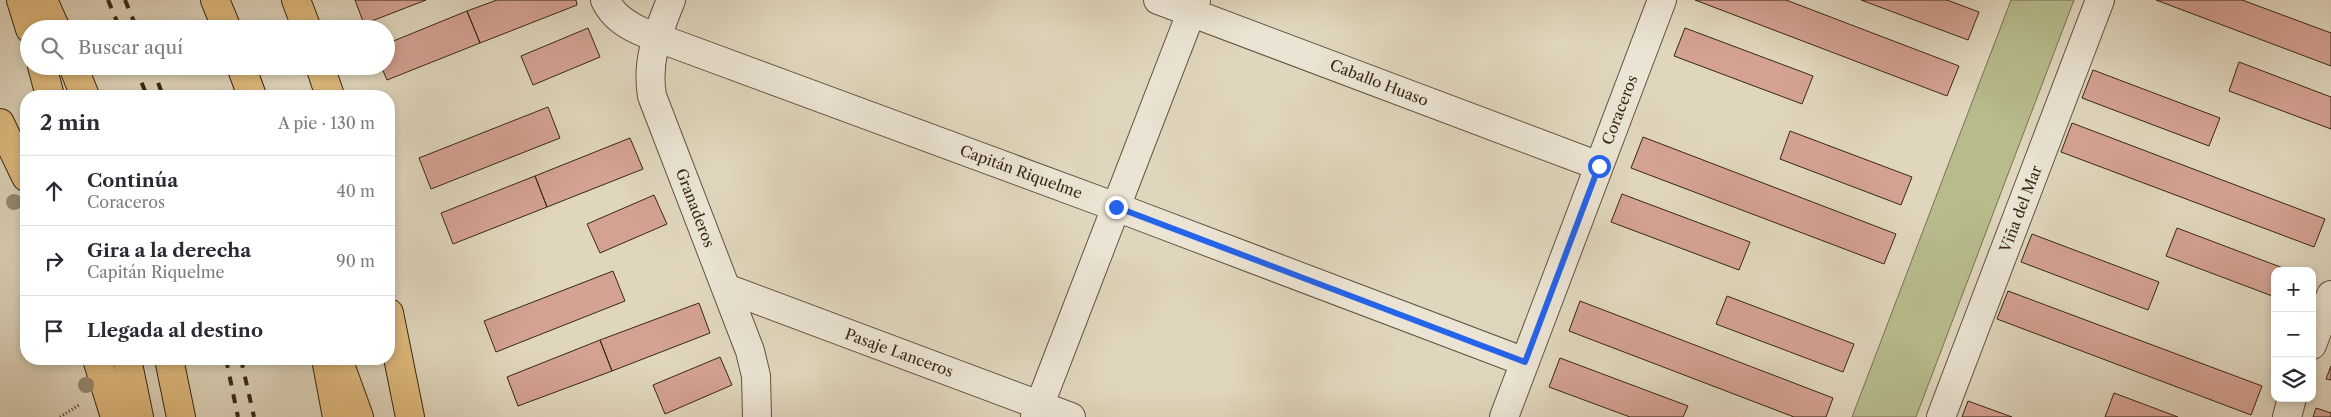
<!DOCTYPE html>
<html lang="es">
<meta charset="utf-8">
<style>
body{margin:0;font-family:"Libre Caslon Text",serif;background:#f7f7f7;color:#2b2b33}
.controls{position:absolute;right:15px;bottom:15px;display:grid;overflow:hidden;border-radius:10px;box-shadow:0 2px 8px #0003}
.controls button{width:45px;height:45px;display:grid;place-items:center;padding:0;border:0;border-bottom:1px solid #e1e1e2;background:#fff;color:#2b2b33;font:25px sans-serif}
.stop{position:absolute;width:15px;height:15px;margin:-11px;border:4px solid #2563eb;border-radius:50%;background:#fff}
.stop.end{background:#2563eb;border-color:#fff;box-shadow:0 1px 5px #0008}
.list{margin:0;padding:0;list-style:none}
h2{display:flex;justify-content:space-between;align-items:center;height:65px;margin:0;padding:0 20px;font-size:21px}
h2 small{font-size:16px;font-weight:400;color:#7c7c81}
.list li{display:grid;grid-template-columns:32px 1fr auto;gap:15px;align-items:center;box-sizing:border-box;height:70px;padding:0 20px;border-top:1px solid #e1e1e2}
.list b{display:block;font-size:19px;white-space:nowrap}
.list p{margin:0;font-size:16px;white-space:nowrap;color:#7c7c81}
.list em{font-size:16px;font-style:normal;color:#7c7c81}
.icon{flex:none;width:28px;height:28px;fill:none;stroke:currentColor;stroke-width:2;stroke-linecap:round;stroke-linejoin:round}
.map{position:relative;flex:none;width:2331px;height:417px;overflow:hidden}
.search{position:absolute;background:#fff;box-shadow:0 2px 8px #0003;left:20px;top:20px;width:375px;height:55px;display:flex;align-items:center;gap:12px;box-sizing:border-box;padding:0 18px;border-radius:28px;color:#7c7c81;font-size:19px}
.panel{position:absolute;background:#fff;box-shadow:0 2px 8px #0003;left:20px;top:90px;width:375px;height:275px;border-radius:20px}
.map>svg:first-child{display:block}
.green{fill:#b8bc8d;stroke:#787251}
.building{fill:#d4a292;stroke:#372715}
.lines{fill:none;stroke-linecap:round;stroke-linejoin:round}
.minor-casing{stroke:#61533f;stroke-width:30}
.major-casing{stroke:#372715;stroke-width:30}
.highway-casing{stroke:#372715;stroke-width:30}
.path{stroke:#372715;stroke-width:3;stroke-dasharray:1 2.5;stroke-linecap:butt}
.minor{stroke:#ebe4d4;stroke-width:28}
.major{stroke:#e0bb7e;stroke-width:28}
.highway{stroke:#e0bb7e;stroke-width:28}
.rail{stroke:#372715;stroke-width:4;stroke-dasharray:9 9;stroke-linecap:butt}
.tree{fill:#958a71}
.route{stroke:#2563eb;stroke-width:6}
.labels{text-anchor:middle;stroke-width:4.5;stroke-linejoin:round;paint-order:stroke}
.street-label{font-size:15px;fill:#372715;stroke:#ebe4d4}
</style>
<div class="map">
<svg width="2331" height="417" viewBox="0 0 2331 417">
<rect width="100%" height="100%" fill="#e0d6bd"/>
<filter id="stains"><feTurbulence type="fractalNoise" baseFrequency=".004" numOctaves="4"/><feColorMatrix values="0 0 0 0 .2 0 0 0 0 .09 0 0 0 0 .02 0 0 0 .5 -.17"/></filter>
<radialGradient id="worn" r=".72"><stop offset=".6" stop-color="#630" stop-opacity="0"/><stop offset="1" stop-color="#630" stop-opacity=".3"/></radialGradient>
<path class="green" d="M2011,0H2074L1916,417H1852Z"/>
<path class="building" d="M355,0H426L364,24Z
M497,0H576L577,5L480,43L467,11Z
M1695,0H1786L1959,66L1947,96Z
M1861,0H1947L1979,12L1968,40Z
M2156,0H2242L2331,33V66Z
M467,11L480,43L387,80L381,66H386V44Z
M588,28L600,57L533,85L521,56Z
M1685,28L1813,76L1802,104L1674,56Z
M2239,62L2331,97V129L2229,91Z
M2093,70L2220,118L2209,146L2082,98Z
M548,107L560,138L431,189L419,158Z
M2072,123L2325,219L2314,247L2061,152Z
M1790,131L1912,177L1901,205L1780,159Z
M1643,137L1896,234L1884,264L1631,168Z
M630,138L643,169L547,207L535,176Z
M535,176L547,207L453,244L441,213Z
M1622,194L1750,242L1739,270L1611,222Z
M654,195L667,224L600,253L587,224Z
M2177,228L2291,271H2275V297L2166,256Z
M2032,234L2159,282L2148,310L2021,262Z
M613,271L625,301L496,352L484,321Z
M2008,291L2262,386L2251,415L1997,319Z
M1727,296L1854,344L1843,372L1716,324Z
M1580,301L1833,398L1826,417H1794L1569,331Z
M699,303L710,333L612,371L600,340Z
M600,340L612,371L518,406L507,377Z
M720,357L732,385L665,414L653,385Z
M1560,358L1688,406L1683,417H1630L1549,387Z
M2331,366V380L2326,379Z
M2114,393L2178,417H2105Z
M1968,401L2012,417H1962Z
M2316,408L2331,413V417H2313Z"/>
<g class="lines">
<defs>
<path id="minor" d="M605,0C613,17 628,26 645,33L1116,207L1525,362
M671,0C658,33 646,60 652,96L750,351L756,376L757,417
M1158,0L1599,166
M726,288L1071,417
M2312,345L2331,295
M1035,417L1196,0
M1504,417L1662,0
M1941,417L2100,0
M2287,417L2292,398"/>
<path id="major" d="M296,0L307,29
M320,66L330,96
M0,123L26,177
M389,313L410,417
M97,359L115,417"/>
<path id="highway" d="M21,0L30,29
M43,0L56,29
M215,0L227,29
M42,66L50,96
M73,66L85,96
M241,66L252,96
M127,359L139,417
M169,359L181,417
M338,359L359,417
M327,364L337,417"/>
</defs>
<use href="#minor" class="minor-casing"/>
<use href="#major" class="major-casing"/>
<use href="#highway" class="highway-casing"/>
<path class="path" d="M60,417L79,405"/>
<use href="#minor" class="minor"/>
<use href="#major" class="major"/>
<use href="#highway" class="highway"/>
<path class="rail" d="M108,0L120,29
M125,0L137,29
M135,66L147,96
M152,66L163,96
M226,359L238,417
M241,359L254,417"/>
</g>
<g class="tree">
<circle cx="14" cy="202" r="8"/>
<circle cx="86" cy="385" r="8"/>
</g>
<g class="lines">
<path class="route" d="M1116,207L1525,362L1599,166"/>
</g>
<g class="labels">
<g class="street-label">
<text transform="translate(1379 83) rotate(21)" y="5">Caballo Huaso</text>
<text transform="translate(1620 110) rotate(-69)" y="5">Coraceros</text>
<text transform="translate(1021 172) rotate(20)" y="5">Capitán Riquelme</text>
<text transform="translate(695 208) rotate(69)" y="5">Granaderos</text>
<text transform="translate(2021 209) rotate(-69)" y="5">Viña del Mar</text>
<text transform="translate(899 353) rotate(20)" y="5">Pasaje Lanceros</text>
</g>
</g>
<rect width="100%" height="100%" filter="url(#stains)"/>
<rect width="100%" height="100%" fill="url(#worn)"/>
</svg>
<div class="controls">
<button>+</button>
<button>−</button>
<button><svg class="icon" aria-label="layers" viewBox="0 0 24 24"><path d="M12 4l9 5-9 5-9-5zM3 14l9 5 9-5"/></svg></button>
</div>
<div class="stop" style="left:1599px;top:166px"></div>
<div class="stop end" style="left:1116px;top:207px"></div>
<div class="search"><svg class="icon" aria-label="search" viewBox="0 0 24 24"><circle cx="10" cy="10" r="6"/><path d="M15 15l6 6"/></svg>Buscar aquí</div>
<section class="panel">
<h2>2 min<small>A pie · 130 m</small></h2>
<ul class="list">
<li><svg class="icon" aria-label="ahead" viewBox="0 0 24 24"><path d="M12 20V5M6 11l6-6 6 6"/></svg><div><b>Continúa</b><p>Coraceros</p></div><em>40 m</em></li>
<li><svg class="icon" aria-label="right" viewBox="0 0 24 24"><path d="M7 20v-9h11M14 6l5 5-5 5"/></svg><div><b>Gira a la derecha</b><p>Capitán Riquelme</p></div><em>90 m</em></li>
<li><svg class="icon" aria-label="arrive" viewBox="0 0 24 24"><path d="M6 21V4h12l-3 4 3 4H6"/></svg><div><b>Llegada al destino</b></div></li>
</ul>
</section>
</div>
